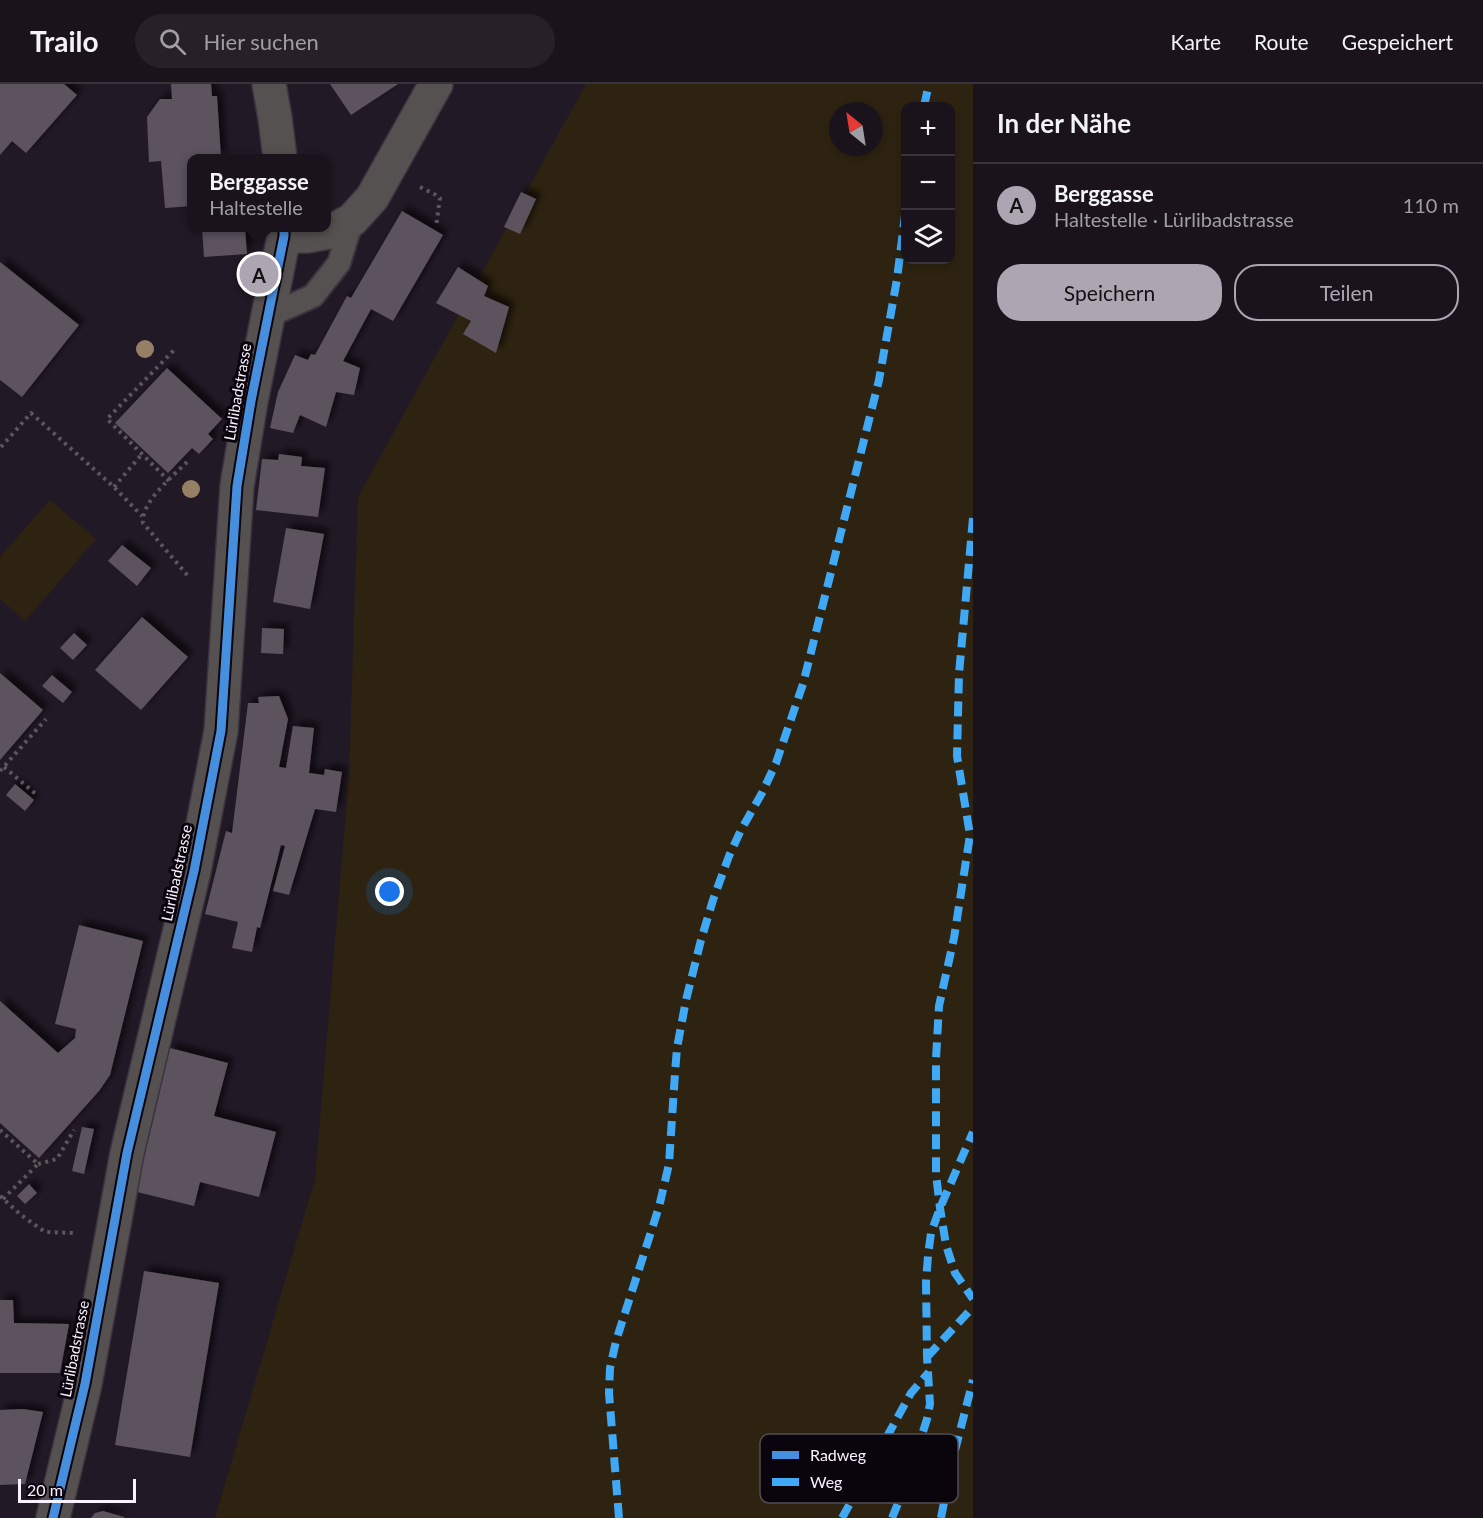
<!DOCTYPE html>
<html lang="de">
<meta charset="utf-8">
<style>
body{margin:0;font-family:Lato,sans-serif;background:#272029;color:#f1f3f6}
.controls{position:absolute;right:18px;top:18px;display:grid;overflow:hidden;border-radius:12px;box-shadow:0 3px 9px #0003}
.controls button{width:54px;height:54px;display:grid;place-items:center;padding:0;border:0;border-bottom:2px solid #38323b;background:#1a131c;color:#f1f3f6;font:30px sans-serif}
.compass{position:absolute;left:829px;top:18px;width:54px;height:54px;border-radius:50%;background:#1a131c;box-shadow:0 3px 9px #0003;rotate:330deg}
.scale{position:absolute;left:18px;bottom:15px;width:118px;box-sizing:border-box;padding-left:6px;border:3px solid #faf1fe;border-top:0;font-size:16px;line-height:21px;white-space:nowrap;color:#faf1fe;-webkit-text-stroke:4px #0a040d;paint-order:stroke}
.you{position:absolute;left:390px;top:808px;width:21px;height:21px;margin:-15px;border:4px solid #fff;border-radius:50%;background:#1a73e8;box-shadow:0 0 0 9px #1a73e833}
.badge{display:grid;place-items:center;width:39px;height:39px;border-radius:50%;background:#aea5b2;color:#111;font-size:20px;font-weight:700}
.pin{position:absolute;translate:-50% -50%;border:3px solid #fff;box-shadow:0 2px 6px #0006}
.popup{position:absolute;left:187px;top:70px;width:144px;height:78px;box-sizing:border-box;display:grid;place-content:center;border-radius:12px;background:#1a131c;filter:drop-shadow(0 2px 4px #0005);font-size:20px;white-space:nowrap;color:#9f9ea3}
.popup b{font-size:22px;color:#f1f3f6}
.popup::after{content:'';position:absolute;left:50%;top:100%;margin-left:-12px;border:12px solid transparent;border-top-color:#1a131c}
.list{margin:0;padding:0;list-style:none}
h2{display:flex;justify-content:space-between;align-items:center;height:78px;margin:0;padding:0 24px;font-size:26px}
h2 small{font-size:20px;font-weight:400;color:#9f9ea3}
.list li{display:grid;grid-template-columns:39px 1fr auto;gap:18px;align-items:center;box-sizing:border-box;height:84px;padding:0 24px;border-top:2px solid #38323b}
.list b{display:block;font-size:22px;white-space:nowrap}
.list p{margin:0;font-size:20px;white-space:nowrap;color:#9f9ea3}
.list em{font-size:20px;font-style:normal;color:#9f9ea3}
.actions{display:flex;gap:12px;padding:18px 24px}
.actions a{flex:1;padding:14px 0;border:2px solid #aea5b2;border-radius:24px;text-align:center;font-size:21px;color:#aea5b2}
.actions .main{background:#aea5b2;color:#111}
.icon{flex:none;width:33px;height:33px;fill:none;stroke:currentColor;stroke-width:2;stroke-linecap:round;stroke-linejoin:round}
.map{position:relative;flex:none;width:973px;height:1434px;overflow:hidden}
header{display:flex;align-items:center;gap:36px;box-sizing:border-box;height:84px;padding:0 30px;background:#1a131c;border-bottom:2px solid #38323b}
header strong{font-size:28px}
nav{display:flex;gap:33px;margin-inline-start:auto;font-size:21px}
.search{width:420px;height:54px;background:#272029;display:flex;align-items:center;gap:15px;box-sizing:border-box;padding:0 21px;border-radius:33px;color:#9f9ea3;font-size:22px}
main{display:flex}
aside{flex:1;background:#1a131c}
.map>svg:first-child{display:block}
.green{fill:#2e2310;fill-rule:evenodd}
.building{fill:#5b535e;filter:url(#shadow)}
.lines{fill:none;stroke-linecap:round;stroke-linejoin:round}
.lane-casing{stroke:#3b343f;stroke-width:26}
.street-casing{stroke:#3b343f;stroke-width:36}
.path{stroke:#5c575a;stroke-width:4;stroke-dasharray:3 4.5;stroke-linecap:butt}
.lane{stroke:#565151;stroke-width:22}
.street{stroke:#565151;stroke-width:33}
.quiet{stroke:#3fa9f5;stroke-width:8;stroke-dasharray:15 8;stroke-linecap:butt}
.cycleway-casing{stroke:#0a040d;stroke-width:13}
.cycleway{stroke:#468fdf;stroke-width:9}
.tree{fill:#968065}
.labels{text-anchor:middle;stroke-width:6;stroke-linejoin:round;paint-order:stroke}
.street-label{font-size:15px;fill:#faf1fe;stroke:#0a040d}
.key{fill:#0a040d;stroke:#524b55;stroke-width:1.5}
.key-label{font-size:16px;fill:#faf1fe}
</style>
<header>
<strong>Trailo</strong>
<div class="search"><svg class="icon" aria-label="search" viewBox="0 0 24 24"><circle cx="10" cy="10" r="6"/><path d="M15 15l6 6"/></svg>Hier suchen</div>
<nav><a>Karte</a><a>Route</a><a>Gespeichert</a></nav>
</header>
<main>
<div class="map">
<svg width="973" height="1434" viewBox="0 0 973 1434">
<defs>
<filter id="shadow"><feDropShadow dx="5.5" dy="-5.5" stdDeviation="3" flood-color="#0009"/></filter>
</defs>
<rect width="100%" height="100%" fill="#221926"/>
<path class="green" d="M586,0H973V1434H215L315,1095L349,692L358,413ZM906,22H950V176H906ZM838,27H874V63H838Z
M50,416L96,455L25,537L0,515V473Z"/>
<path class="building" d="M0,0H64L77,11L26,69L12,57L0,71Z
M171,0H211L212,12H217L221,74H192V122L165,124L161,77L149,78L147,33L160,15H172Z
M330,0H398L351,31Z
M521,108L536,115L520,150L504,143Z
M402,127L443,151L393,237L371,225L343,277L360,284L354,311L336,308L326,343L300,331L293,349L270,344L278,308L295,271L308,276L311,270L315,271L347,212L351,214Z
M202,144H245L247,170L204,173Z
M0,178L79,241L22,313L0,296Z
M458,183L488,202L484,212L509,223L496,269L463,250L471,237L436,219Z
M167,284L222,335L208,350L213,355L199,370L192,364L168,389L115,339Z
M279,370L302,373L301,382L325,384L318,433L256,426L262,375L278,376Z
M286,444L324,450L310,525L273,518Z
M122,461L151,484L137,502L108,477Z
M142,533L188,573L141,626L95,586Z
M262,544L284,545L283,570L261,569Z
M74,549L87,561L73,576L60,564Z
M0,589L43,626L0,676Z
M52,591L72,608L63,619L42,602Z
M279,612L288,635L279,683L286,684L293,642L314,644L309,689L324,691L325,685L342,688L336,728L315,725L289,811L273,807L285,762L281,761L260,844L257,843L252,868L232,864L238,838L205,830L226,747L232,749L248,619H259L258,613Z
M15,700L34,716L25,727L6,711Z
M79,841L143,857L110,991L99,1007L39,1074L0,1039V917L58,969L75,954L76,945L55,940Z
M170,964L228,979L214,1032L276,1048L259,1113L200,1098L194,1122L133,1107Z
M82,1043L94,1045L84,1090L72,1087Z
M29,1100L37,1109L25,1120L17,1112Z
M144,1187L219,1199L190,1373L115,1361Z
M0,1216H13L14,1239L69,1240L60,1289H0Z
M23,1325L43,1328L25,1400L0,1401V1326Z
M103,1427L124,1433V1434H91L95,1429Z"/>
<g class="lines">
<defs>
<path id="lane" d="M268,232L313,212L339,179L352,136"/>
<path id="street" d="M269,0L275,34L280,74
M284,152H307L330,148L352,136L372,114L436,0
M53,1434L85,1300L127,1069L194,787L221,647L237,402L251,317L284,152V144"/>
</defs>
<use href="#lane" class="lane-casing"/>
<use href="#street" class="street-casing"/>
<path class="path" d="M420,103L436,111L440,114L436,143
M1,363L31,329L114,403L142,432
M187,378C173,392 141,418 143,439L188,492
M169,397L107,335L176,264
M114,403L142,370
M4,683L37,711
M0,687L46,635
M0,1046L38,1080L3,1115
M38,1080L57,1075L74,1046
M0,1112L21,1131L45,1148L74,1149"/>
<use href="#lane" class="lane"/>
<use href="#street" class="street"/>
<path class="quiet" d="M924,22L929,0
M973,434L959,590L957,672L970,751L954,854L939,922L936,975V1090L940,1124L946,1161L955,1189L973,1215
M927,1273L973,1223
M619,1434L609,1309L610,1284L616,1257L659,1123L669,1080L675,989L677,964L686,916L701,856L713,816L729,772L741,746L762,709L776,679L803,600L879,296L897,195L906,123
M842,1434L911,1309L929,1288
M892,1434L908,1395L927,1335L930,1320L927,1273L926,1198L928,1172L931,1149L940,1124L973,1048
M941,1434L951,1382L973,1296"/>
<defs>
<path id="cycleway" d="M53,1434L85,1300L127,1069L194,787L221,647L237,402L251,317L284,152V144"/>
</defs>
<use href="#cycleway" class="cycleway-casing"/>
<use href="#cycleway" class="cycleway"/>
</g>
<g class="tree">
<circle cx="145" cy="265" r="9"/>
<circle cx="191" cy="405" r="9"/>
</g>
<g class="labels">
<g class="street-label">
<text transform="translate(238 308) rotate(-80)" y="5">Lürlibadstrasse</text>
<text transform="translate(177 789) rotate(-78)" y="5">Lürlibadstrasse</text>
<text transform="translate(75 1265) rotate(-79)" y="5">Lürlibadstrasse</text>
</g>
</g>
<rect x="760" y="1350" width="198" height="69" rx="9" class="key"/>
<rect x="772" y="1367" width="27" height="8" fill="#468fdf"/>
<rect x="772" y="1394" width="27" height="8" fill="#3fa9f5"/>
<g class="key-label">
<text x="810" y="1377">Radweg</text>
<text x="810" y="1404">Weg</text>
</g>
</svg>
<div class="controls">
<button>+</button>
<button>−</button>
<button><svg class="icon" aria-label="layers" viewBox="0 0 24 24"><path d="M12 4l9 5-9 5-9-5zM3 14l9 5 9-5"/></svg></button>
</div>
<svg class="compass" viewBox="-18 -18 36 36"><path d="M0-13l5 13h-10z" fill="#e53935"/><path d="M0 13l5-13h-10z" fill="#9f9ea3"/></svg>
<div class="scale">20 m</div>
<div class="you"></div>
<div class="pin badge" style="left:259px;top:190px">A</div>
<div class="popup"><b>Berggasse</b>Haltestelle</div>
</div>
<aside>
<h2>In der Nähe<small></small></h2>
<ul class="list">
<li><span class="badge">A</span><div><b>Berggasse</b><p>Haltestelle · Lürlibadstrasse</p></div><em>110 m</em></li>
</ul>
<div class="actions"><a class="main">Speichern</a><a>Teilen</a></div>
</aside>
</main>
